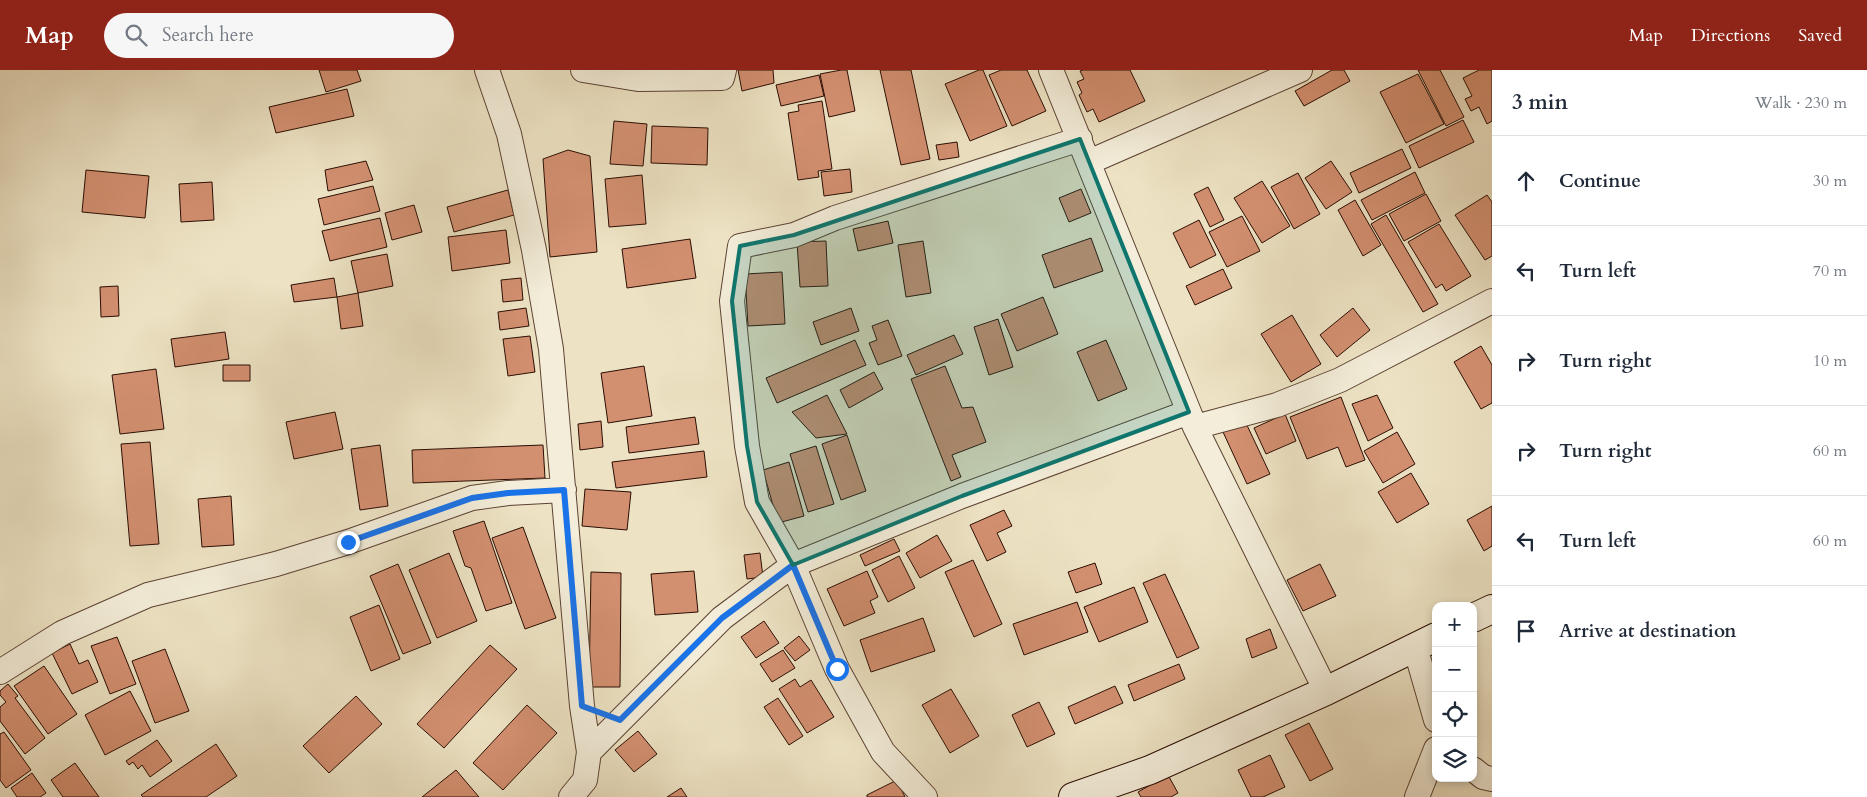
<!DOCTYPE html>
<meta charset="utf-8">
<style>
body{margin:0;font-family:Cardo,serif;background:#f6f6f7;color:#1f2937}
.controls{position:absolute;right:15px;bottom:15px;display:grid;overflow:hidden;border-radius:10px;box-shadow:0 2px 8px #0003}
.controls button{width:45px;height:45px;display:grid;place-items:center;padding:0;border:0;border-bottom:1px solid #e0e1e3;background:#fff;color:#1f2937;font:25px sans-serif}
.stop{position:absolute;width:15px;height:15px;margin:-11px;border:4px solid #1a73e8;border-radius:50%;background:#fff}
.stop.end{background:#1a73e8;border-color:#fff;box-shadow:0 1px 5px #0008}
.list{margin:0;padding:0;list-style:none}
h2{display:flex;justify-content:space-between;align-items:center;height:65px;margin:0;padding:0 20px;font-size:21px}
h2 small{font-size:16px;font-weight:400;color:#747a83}
.list li{display:grid;grid-template-columns:32px 1fr auto;gap:15px;align-items:center;box-sizing:border-box;height:90px;padding:0 20px;border-top:1px solid #e0e1e3}
.list b{display:block;font-size:19px;white-space:nowrap}
.list em{font-size:16px;font-style:normal;color:#747a83}
.icon{flex:none;width:28px;height:28px;fill:none;stroke:currentColor;stroke-width:2;stroke-linecap:round;stroke-linejoin:round}
.map{position:relative;flex:none;width:1492px;height:727px;overflow:hidden}
header{display:flex;align-items:center;gap:30px;box-sizing:border-box;height:70px;padding:0 25px;background:#8f2418;color:#fff}
header strong{font-size:24px}
nav{display:flex;gap:28px;margin-inline-start:auto;font-size:18px}
.search{width:350px;height:45px;background:#f6f6f7;display:flex;align-items:center;gap:12px;box-sizing:border-box;padding:0 18px;border-radius:28px;color:#747a83;font-size:19px}
main{display:flex}
aside{flex:1;background:#fff}
.map>svg:first-child{display:block}
.building{fill:#d39071;stroke:#2b0d03}
.lines{fill:none;stroke-linecap:round;stroke-linejoin:round}
.street-casing{stroke:#5c4233;stroke-width:26}
.secondary-casing{stroke:#2b0d03;stroke-width:30}
.street{stroke:#f3edd9;stroke-width:24}
.secondary{stroke:#f3edd9;stroke-width:28}
.route{stroke:#1a73e8;stroke-width:6}
.marked{fill:#0f766e;fill-opacity:0.2;stroke:#0f766e;stroke-width:4;stroke-linejoin:round}
</style>
<header>
<strong>Map</strong>
<div class="search"><svg class="icon" aria-label="search" viewBox="0 0 24 24"><circle cx="10" cy="10" r="6"/><path d="M15 15l6 6"/></svg>Search here</div>
<nav><a>Map</a><a>Directions</a><a>Saved</a></nav>
</header>
<main>
<div class="map">
<svg width="1492" height="727" viewBox="0 0 1492 727">
<rect width="100%" height="100%" fill="#ede3c4"/>
<filter id="stains"><feTurbulence type="fractalNoise" baseFrequency=".004" numOctaves="4"/><feColorMatrix values="0 0 0 0 .2 0 0 0 0 .09 0 0 0 0 .02 0 0 0 .5 -.17"/></filter>
<radialGradient id="worn" r=".72"><stop offset=".6" stop-color="#630" stop-opacity="0"/><stop offset="1" stop-color="#630" stop-opacity=".3"/></radialGradient>
<path class="building" d="M319,0H357L361,11L326,22Z
M738,0H773L774,13L742,21Z
M841,0H847L855,41L829,47L820,4Z
M880,0H911L930,89L901,95Z
M979,0H983L1007,56L970,71L945,14Z
M1001,0H1027L1046,41L1012,56L989,5Z
M1083,0H1130L1145,31L1099,52L1093,39L1087,42L1079,25L1082,23L1077,12L1084,9L1080,1Z
M1332,0H1344L1350,11L1304,36L1295,21Z
M1418,0H1440L1464,47L1446,56Z
M1479,0H1492V51L1487,54L1479,37L1471,41L1465,29L1472,26L1463,8Z
M1418,4L1444,54L1406,73L1380,22Z
M819,5L824,26L781,36L776,15Z
M347,19L354,46L276,63L269,37Z
M822,31L832,99L818,101L819,107L798,110L788,43L799,41L798,35Z
M1463,50L1474,72L1419,98L1409,76Z
M614,51L647,54L643,96L610,94Z
M652,56L708,58L707,95L651,93Z
M957,72L959,87L939,90L936,75Z
M1402,79L1411,98L1359,123L1350,103Z
M568,80L590,86L597,182L550,187L543,89Z
M366,91L373,110L328,121L325,100Z
M1331,91L1352,122L1326,139L1305,108Z
M850,99L852,122L824,126L821,102Z
M86,100L149,106L145,148L82,142Z
M1415,102L1425,123L1372,150L1361,130Z
M1298,103L1320,144L1294,159L1271,117Z
M642,105L646,154L609,157L605,109Z
M1262,111L1290,156L1262,173L1234,128Z
M212,112L214,150L181,152L179,114Z
M373,116L380,141L324,155L318,129Z
M1208,117L1224,150L1210,157L1194,124Z
M1081,119L1091,143L1069,152L1059,128Z
M508,120L514,145L454,162L447,137Z
M1426,124L1441,151L1404,171L1389,144Z
M1487,125L1492,132V186L1485,190L1455,145Z
M1355,130L1381,175L1363,186L1338,140Z
M414,135L422,162L392,170L385,143Z
M1386,145L1438,234L1423,242L1371,154Z
M1242,146L1260,181L1227,197L1209,162Z
M380,148L387,177L330,191L322,161Z
M1199,150L1216,185L1190,198L1173,163Z
M888,151L893,173L858,181L853,159Z
M1439,154L1471,206L1446,221L1442,214L1436,218L1408,172Z
M506,160L510,193L452,201L448,167Z
M1091,168L1103,201L1054,218L1042,185Z
M690,169L696,208L627,218L622,179Z
M826,171L828,216L800,217L797,172Z
M923,171L931,223L906,227L898,175Z
M387,184L393,216L358,223L351,191Z
M1223,199L1232,218L1195,235L1186,216Z
M782,202L785,254L748,256L745,204Z
M334,208L337,227L294,232L291,215Z
M521,208L523,230L503,232L501,210Z
M118,216L119,246L101,247L100,217Z
M358,223L363,256L341,259L337,227Z
M1043,227L1058,264L1017,281L1001,244Z
M526,238L529,256L500,260L498,242Z
M851,238L859,261L821,275L813,252Z
M1353,238L1370,260L1337,287L1320,265Z
M1292,245L1321,294L1291,312L1261,264Z
M998,249L1013,297L989,305L974,257Z
M888,250L902,286L878,295L869,273L877,270L872,256Z
M225,262L229,289L175,297L171,269Z
M954,265L963,284L916,305L907,285Z
M530,266L535,302L508,306L503,269Z
M855,270L866,295L777,333L766,308Z
M1106,270L1127,319L1098,331L1077,282Z
M1481,276L1492,295V333L1481,339L1454,292Z
M223,295H250V311H223Z
M644,296L652,346L608,353L601,303Z
M945,296L962,338L973,337L986,372L952,385L961,407L951,411L911,309Z
M156,299L164,359L120,364L112,305Z
M874,302L883,319L849,338L840,320Z
M827,325L847,364L816,368L792,342Z
M1377,325L1393,358L1368,371L1352,334Z
M1341,327L1365,390L1346,397L1338,377L1307,389L1290,347Z
M335,342L343,379L294,389L286,352Z
M1285,344L1296,371L1266,384L1254,358Z
M695,347L699,374L629,383L626,357Z
M601,351L603,377L580,380L578,354Z
M1245,351L1270,404L1247,414L1223,362Z
M1397,362L1415,394L1383,413L1364,381Z
M847,365L866,421L841,430L822,374Z
M150,372L159,474L130,476L121,374Z
M380,375L388,436L360,440L351,379Z
M543,375L545,408L413,413L412,380Z
M816,376L834,434L808,442L790,384Z
M704,381L707,407L616,418L612,392Z
M789,392L804,446L778,453L763,400Z
M1411,403L1429,434L1397,453L1378,422Z
M585,419L631,422L627,460L582,456Z
M231,426L234,475L202,477L198,429Z
M1492,436V476L1484,481L1467,450Z
M1004,440L1012,456L997,463L1006,482L987,491L970,455Z
M484,451L512,533L486,541L471,498L465,496L453,461Z
M523,457L556,548L525,559L492,468Z
M937,465L952,491L920,508L906,483Z
M894,469L900,481L865,496L860,485Z
M449,483L477,551L437,568L409,500Z
M760,483L763,507L747,509L744,485Z
M899,486L915,518L888,532L872,500Z
M973,490L1002,554L974,567L945,502Z
M1095,493L1102,514L1076,523L1068,502Z
M398,494L431,573L403,584L370,506Z
M1320,494L1336,526L1303,541L1287,510Z
M694,501L698,542L655,545L651,504Z
M867,501L878,527L870,531L875,543L844,556L827,519Z
M591,502L621,503L620,617H589Z
M1165,504L1199,578L1177,588L1143,513Z
M1134,517L1148,552L1099,572L1084,537Z
M1077,532L1088,562L1024,585L1013,554Z
M379,535L400,589L371,601L350,547Z
M923,548L935,581L871,602L860,570Z
M764,551L779,573L756,588L741,567Z
M1270,559L1277,578L1252,588L1246,569Z
M799,566L810,580L795,591L784,578Z
M117,567L136,614L110,624L91,576Z
M70,574L79,594L88,590L98,612L72,624L52,583Z
M490,575L517,599L444,678L417,654Z
M165,579L189,641L155,653L132,591Z
M783,580L795,598L772,612L760,594Z
M1179,594L1185,609L1134,631L1128,615Z
M44,596L77,644L48,664L14,616Z
M795,609L800,617L811,610L834,647L807,663L779,619Z
M8,614L18,626L15,628L45,668L25,684L0,651V637L6,632L0,625V621Z
M1115,616L1123,633L1075,654L1068,637Z
M951,619L979,666L950,683L922,635Z
M130,621L151,661L105,685L85,645Z
M356,626L382,654L329,703L303,676Z
M778,628L803,666L789,675L764,637Z
M1039,632L1055,664L1027,677L1012,645Z
M527,635L557,663L503,720L473,693Z
M1309,653L1333,699L1310,711L1285,665Z
M638,661L657,684L634,702L615,680Z
M4,662L31,700L6,718L0,710V664Z
M157,670L172,691L150,707L142,695L138,699L133,692L129,695L126,691Z
M216,674L237,706L206,727H143L141,725Z
M1270,685L1285,717L1263,727H1251L1238,700Z
M75,693L99,727H63L51,710Z
M456,700L479,727H422Z
M32,703L46,723L40,727H17L11,718Z
M1168,705L1178,723L1171,727H1141L1138,722Z
M897,710L905,727H867V725Z
M681,718L687,727H667Z"/>
<g class="lines">
<defs>
<path id="street" d="M487,0L509,64L534,180L551,279L582,636L589,682L585,710L571,727
M583,0L638,9L722,8L724,0
M1051,0L1195,357L1326,621
M1089,92L1300,0
M1195,357L1277,335L1340,310L1492,231
M1415,577L1436,650
M0,602L62,563L148,525L276,494L348,472L472,428L508,423L564,420
M589,682L722,548L793,495L962,426L1189,342
M1473,699L1483,707L1492,709
M925,727L883,682L837,599L793,495L757,432L747,376L732,231L740,176L794,165L835,148L1080,69
M1417,727L1436,679"/>
<path id="secondary" d="M1473,548L1492,539
M1073,727L1150,700L1326,621L1436,567"/>
</defs>
<use href="#street" class="street-casing"/>
<use href="#secondary" class="secondary-casing"/>
<use href="#street" class="street"/>
<use href="#secondary" class="secondary"/>
</g>
<g class="lines">
<path class="route" d="M348,472L472,428L508,423L564,420L582,636L620,650L722,548L793,495L837,599"/>
</g>
<path class="marked" d="M1080,69L1189,342L962,426L793,495L757,432L747,376L732,231L740,176L794,165Z"/>
<rect width="100%" height="100%" filter="url(#stains)"/>
<rect width="100%" height="100%" fill="url(#worn)"/>
</svg>
<div class="controls">
<button>+</button>
<button>−</button>
<button><svg class="icon" aria-label="locate" viewBox="0 0 24 24"><circle cx="12" cy="12" r="6"/><path d="M12 2v4M12 18v4M2 12h4M18 12h4"/></svg></button>
<button><svg class="icon" aria-label="layers" viewBox="0 0 24 24"><path d="M12 4l9 5-9 5-9-5zM3 14l9 5 9-5"/></svg></button>
</div>
<div class="stop" style="left:837px;top:599px"></div>
<div class="stop end" style="left:348px;top:472px"></div>
</div>
<aside>
<h2>3 min<small>Walk · 230 m</small></h2>
<ul class="list">
<li><svg class="icon" aria-label="ahead" viewBox="0 0 24 24"><path d="M12 20V5M6 11l6-6 6 6"/></svg><div><b>Continue</b></div><em>30 m</em></li>
<li><svg class="icon" aria-label="left" viewBox="0 0 24 24"><path d="M17 20v-9H6M10 6l-5 5 5 5"/></svg><div><b>Turn left</b></div><em>70 m</em></li>
<li><svg class="icon" aria-label="right" viewBox="0 0 24 24"><path d="M7 20v-9h11M14 6l5 5-5 5"/></svg><div><b>Turn right</b></div><em>10 m</em></li>
<li><svg class="icon" aria-label="right" viewBox="0 0 24 24"><path d="M7 20v-9h11M14 6l5 5-5 5"/></svg><div><b>Turn right</b></div><em>60 m</em></li>
<li><svg class="icon" aria-label="left" viewBox="0 0 24 24"><path d="M17 20v-9H6M10 6l-5 5 5 5"/></svg><div><b>Turn left</b></div><em>60 m</em></li>
<li><svg class="icon" aria-label="arrive" viewBox="0 0 24 24"><path d="M6 21V4h12l-3 4 3 4H6"/></svg><div><b>Arrive at destination</b></div></li>
</ul>
</aside>
</main>
